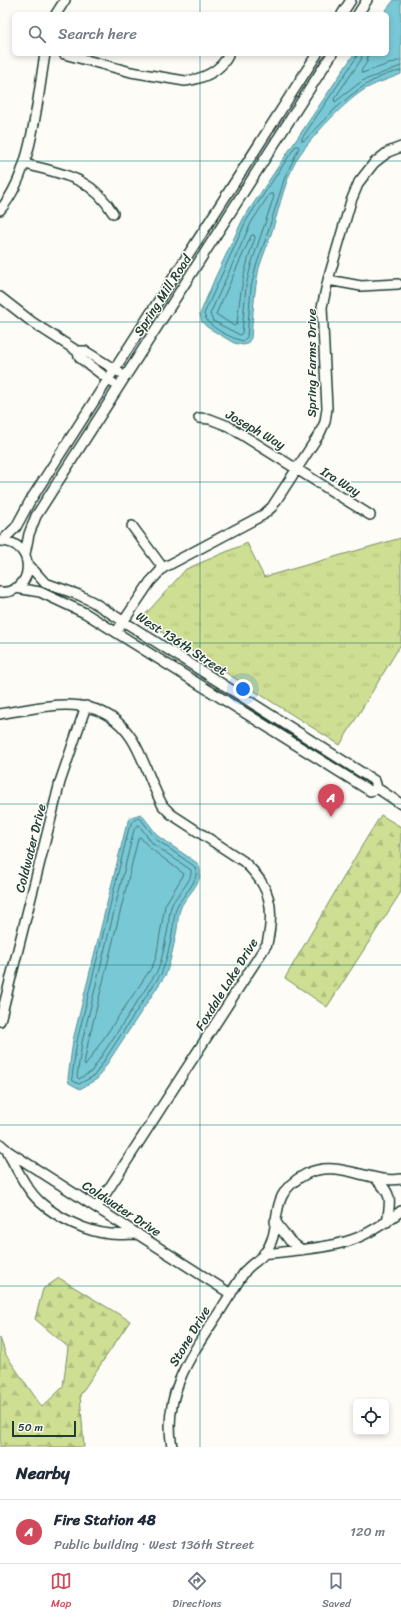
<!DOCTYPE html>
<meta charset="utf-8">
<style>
body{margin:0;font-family:Sriracha,sans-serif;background:#f6f6f7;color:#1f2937}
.controls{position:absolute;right:12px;bottom:12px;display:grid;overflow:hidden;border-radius:6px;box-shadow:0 2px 6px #0003}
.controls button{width:36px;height:36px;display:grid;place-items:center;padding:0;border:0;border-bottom:1px solid #e0e1e3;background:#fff;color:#1f2937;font:20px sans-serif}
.scale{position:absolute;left:12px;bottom:10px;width:64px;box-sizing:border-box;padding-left:4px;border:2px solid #1f3d34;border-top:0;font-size:11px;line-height:14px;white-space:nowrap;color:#1f3d34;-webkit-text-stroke:3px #fdfcf7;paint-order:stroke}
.you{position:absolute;left:243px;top:689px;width:14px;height:14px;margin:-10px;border:3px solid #fff;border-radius:50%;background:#1a73e8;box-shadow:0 0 0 6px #1a73e833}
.badge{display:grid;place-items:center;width:26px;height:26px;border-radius:50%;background:#d1495b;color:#fff;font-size:13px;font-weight:700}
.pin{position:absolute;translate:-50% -33px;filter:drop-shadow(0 1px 2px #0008)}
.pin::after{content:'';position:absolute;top:21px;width:14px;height:12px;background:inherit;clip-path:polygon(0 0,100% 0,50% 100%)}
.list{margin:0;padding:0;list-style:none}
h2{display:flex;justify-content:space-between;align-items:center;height:52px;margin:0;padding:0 16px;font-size:17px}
h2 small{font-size:13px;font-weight:400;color:#747a83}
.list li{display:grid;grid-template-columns:26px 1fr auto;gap:12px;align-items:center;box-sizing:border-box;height:64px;padding:0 16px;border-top:1px solid #e0e1e3}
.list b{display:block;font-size:15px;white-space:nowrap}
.list p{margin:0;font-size:13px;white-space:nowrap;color:#747a83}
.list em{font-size:13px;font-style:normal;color:#747a83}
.icon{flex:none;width:22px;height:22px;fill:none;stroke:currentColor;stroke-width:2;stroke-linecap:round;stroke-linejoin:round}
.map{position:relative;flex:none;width:401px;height:1447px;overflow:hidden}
.search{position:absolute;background:#fff;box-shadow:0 2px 6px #0003;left:12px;right:12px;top:12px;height:44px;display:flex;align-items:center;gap:10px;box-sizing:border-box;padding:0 14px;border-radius:6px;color:#747a83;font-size:15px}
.sheet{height:116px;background:#fff}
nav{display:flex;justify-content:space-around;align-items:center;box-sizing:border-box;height:56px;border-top:1px solid #e0e1e3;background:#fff;font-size:11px;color:#747a83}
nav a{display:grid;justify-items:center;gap:2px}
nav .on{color:#d1495b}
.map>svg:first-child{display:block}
.grass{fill:url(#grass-tufts);stroke:#768e63}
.forest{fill:url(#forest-firs);stroke:#768e63}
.water{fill:#79c8d6;stroke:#559095}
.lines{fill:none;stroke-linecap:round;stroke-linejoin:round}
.shore{stroke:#437575;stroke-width:1}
.minor-casing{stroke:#1f3d34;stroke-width:12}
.minor{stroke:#fdfcf7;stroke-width:9}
.grid{fill:none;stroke:#0f766e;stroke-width:1;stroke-opacity:0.55}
.labels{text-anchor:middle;stroke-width:3;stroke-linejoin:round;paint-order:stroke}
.street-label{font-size:13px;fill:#1f3d34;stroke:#fdfcf7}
</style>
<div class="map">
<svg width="401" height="1447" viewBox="0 0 401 1447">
<defs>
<pattern id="grass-tufts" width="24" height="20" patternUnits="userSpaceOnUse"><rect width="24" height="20" fill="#cede92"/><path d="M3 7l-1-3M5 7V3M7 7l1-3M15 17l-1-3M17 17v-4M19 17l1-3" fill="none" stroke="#b0bf7e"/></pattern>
<pattern id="forest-firs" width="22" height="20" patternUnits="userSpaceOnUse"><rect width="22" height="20" fill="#cede92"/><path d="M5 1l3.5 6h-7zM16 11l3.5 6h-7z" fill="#b0bf7e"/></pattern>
</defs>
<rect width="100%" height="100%" fill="#fdfcf7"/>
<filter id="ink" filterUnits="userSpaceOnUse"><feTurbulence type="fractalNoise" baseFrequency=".025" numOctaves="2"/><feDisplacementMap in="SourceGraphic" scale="8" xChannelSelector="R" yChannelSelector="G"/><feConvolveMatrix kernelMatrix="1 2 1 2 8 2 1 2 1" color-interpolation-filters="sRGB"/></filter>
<g filter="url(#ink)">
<path class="grass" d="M401,538V644L340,745L149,624L144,616L186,569L247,543L264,577Z"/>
<path class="forest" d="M381,815L401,827V892L327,1007L285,978L363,844Z
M59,1278L130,1321L80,1395L84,1447H0V1338L6,1355L42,1407L63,1387L68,1347L35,1319L43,1289Z"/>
<path class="water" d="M394,0H401V74C390,79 378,82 367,88C347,99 309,139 297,159C285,180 280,205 273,228C269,242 263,255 259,268C254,291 253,314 251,338L247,344L243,345L234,343L207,327L202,322L200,314L215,278L243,219L354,54H387V14H383Z
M141,814L159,837L197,863C208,879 187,894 181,907C178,913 178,922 177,929C174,944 171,960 166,974L97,1079L80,1089L69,1083L68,1078L73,1040L126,827L131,817Z"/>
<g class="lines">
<path class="shore" d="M357,54L356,58L302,138V141L305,140C328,115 365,75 401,71
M362,54L361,60L334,99L335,102L362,81L401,66
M368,54L367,62L361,71L362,73L401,60
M296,146H298L299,148L285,177L265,241L256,266L251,287L247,337L243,341C231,338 207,327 204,314L246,221Z
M270,194H273L274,196L251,265L246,286L242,333L240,335L213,321L210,314L251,223Z
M254,235L255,238C244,268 240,292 237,324L234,326L216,314L251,236Z
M140,818L157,840L194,866C203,878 182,896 177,906C174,913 174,921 173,927C171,943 167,958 162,972L94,1076L79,1084L73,1081L72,1077L77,1041L129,828L134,820Z
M139,825L153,844L191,870C193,881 177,894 172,904C169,911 169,920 168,928C165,942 163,957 158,970L91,1072L79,1079L77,1077L82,1042L134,830Z
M140,837L150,848L184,874L165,905L156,958L152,967L85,1066L84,1064L88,1043L138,839Z"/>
<defs>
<path id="minor" d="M56,14L65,0
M342,14L351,0
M358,14L367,0
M64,54L131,72L185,81C203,79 221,71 229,54
M25,164C62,174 92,177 113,213
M0,210C32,174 37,101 45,54
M328,280L361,286L398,284
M0,297L32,322L77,351L80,358L113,383
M77,351H85L119,372
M199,418L210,419L228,426L370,515
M132,526L163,568
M0,541C38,541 35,595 0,592
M2,541L16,527L30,501L317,54
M25,554L29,534L36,516L332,54
M28,564L45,583L79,595L93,602L375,781L377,788L401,804
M16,588L40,592L85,613L370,791L377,788
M117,631L150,582L163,568L263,515L272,507L320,433L325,422L327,408L322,307L328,280L351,201L359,182L374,163L388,152L401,147
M0,714C47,706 101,690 132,739C145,760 151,785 163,806L171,814L243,861C271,886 275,908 267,944L97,1207
M0,1021L60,782L86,706
M0,1144L8,1151L231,1294
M8,1153C17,1169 26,1189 40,1202C58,1218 87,1232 110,1234C119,1235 129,1234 138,1234
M376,1179C392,1194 391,1200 387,1222
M275,1221L290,1241L302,1250
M264,1253C276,1254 287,1251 298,1250C345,1245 363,1240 401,1211
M172,1447C162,1395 191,1355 218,1314C228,1299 236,1284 246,1270C251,1264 259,1260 264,1254C286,1227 263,1196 306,1174C338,1158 369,1184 401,1179"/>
</defs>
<use href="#minor" class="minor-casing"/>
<use href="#minor" class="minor"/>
</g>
</g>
<path class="grid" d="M200,0V14M200,54V1447M0,161H401M0,322H401M0,482H401M0,643H401M0,804H401M0,965H401M0,1125H401M0,1286H401"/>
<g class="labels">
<g class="street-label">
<text transform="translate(162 295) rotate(-57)" y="5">Spring Mill Road</text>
<text transform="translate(311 363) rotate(-90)" y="5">Spring Farms Drive</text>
<text transform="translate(256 429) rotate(30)" y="5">Joseph Way</text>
<text transform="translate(341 481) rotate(32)" y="5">Ira Way</text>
<text transform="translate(182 643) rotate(33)" y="5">West 136th Street</text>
<text transform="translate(30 848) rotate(-76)" y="5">Coldwater Drive</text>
<text transform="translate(226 984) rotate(-58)" y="5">Foxdale Lake Drive</text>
<text transform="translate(122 1208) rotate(33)" y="5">Coldwater Drive</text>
<text transform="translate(189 1336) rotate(-59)" y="5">Stone Drive</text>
</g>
</g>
</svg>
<div class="controls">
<button><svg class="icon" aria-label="locate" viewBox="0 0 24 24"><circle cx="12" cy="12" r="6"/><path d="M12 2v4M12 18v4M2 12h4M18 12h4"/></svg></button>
</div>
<div class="scale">50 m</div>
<div class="you"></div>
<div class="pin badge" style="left:331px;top:817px">A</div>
<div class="search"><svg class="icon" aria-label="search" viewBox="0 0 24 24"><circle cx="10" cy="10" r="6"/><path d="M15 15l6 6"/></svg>Search here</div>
</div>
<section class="sheet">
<h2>Nearby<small></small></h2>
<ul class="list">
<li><span class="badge">A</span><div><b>Fire Station 48</b><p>Public building · West 136th Street</p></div><em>120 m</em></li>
</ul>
</section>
<nav>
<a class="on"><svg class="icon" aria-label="map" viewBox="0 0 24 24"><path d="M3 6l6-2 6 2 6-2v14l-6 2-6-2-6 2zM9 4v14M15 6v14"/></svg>Map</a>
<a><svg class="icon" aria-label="directions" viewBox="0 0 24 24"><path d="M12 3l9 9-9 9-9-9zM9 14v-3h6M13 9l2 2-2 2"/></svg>Directions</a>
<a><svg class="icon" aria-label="saved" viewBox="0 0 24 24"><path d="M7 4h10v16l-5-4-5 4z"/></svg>Saved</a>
</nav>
